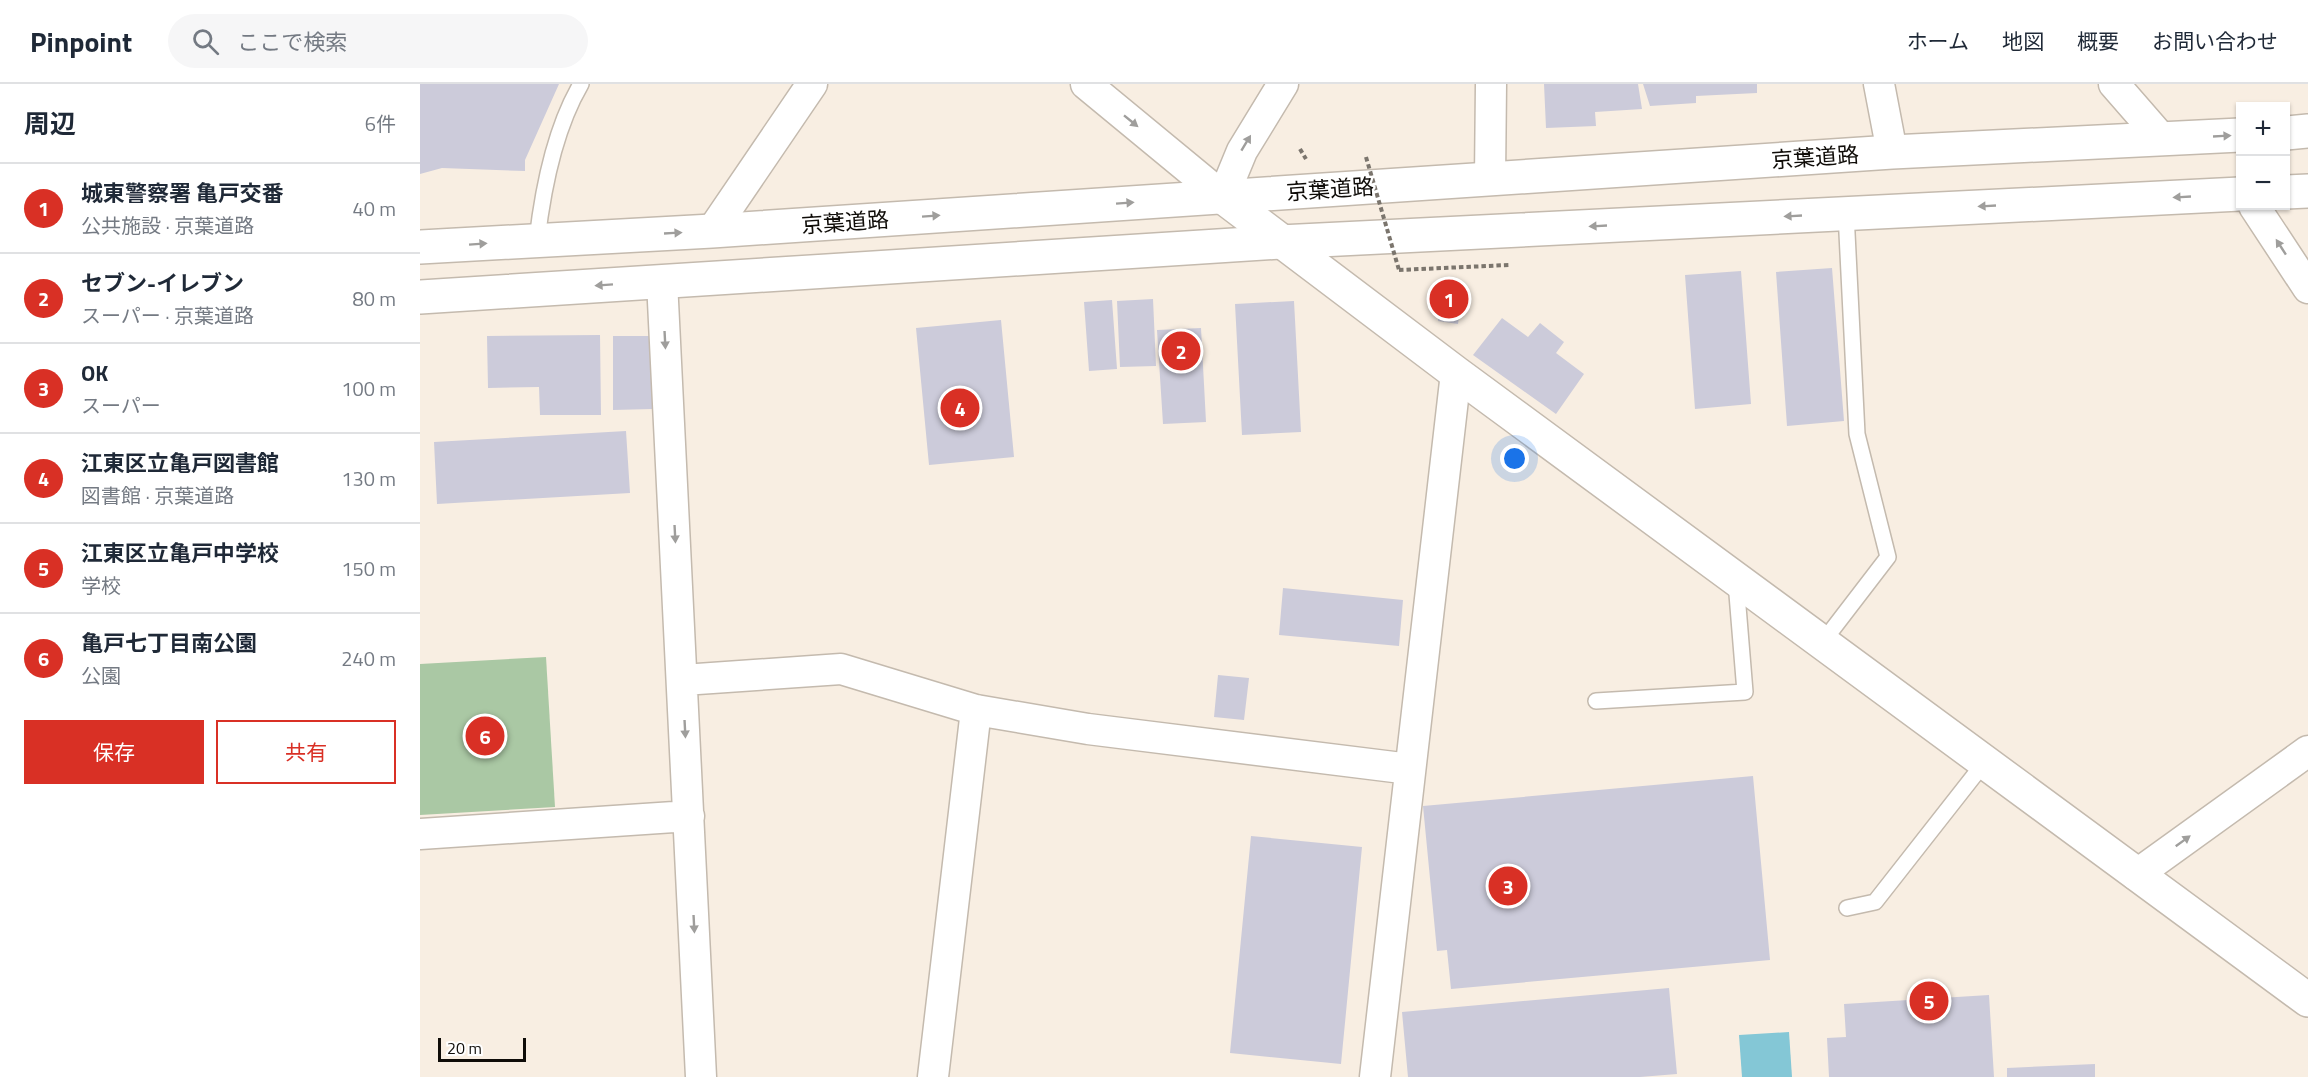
<!DOCTYPE html>
<html lang="ja">
<meta charset="utf-8">
<style>
body{margin:0;font-family:"Titillium Web","Noto Sans JP",sans-serif;background:#f6f6f7;color:#1f2937}
.controls{position:absolute;right:18px;top:18px;display:grid;overflow:hidden;border-radius:0px;box-shadow:0 2px 4px #0004}
.controls button{width:54px;height:54px;display:grid;place-items:center;padding:0;border:0;border-bottom:2px solid #e0e1e3;background:#fff;color:#1f2937;font:30px sans-serif}
.scale{position:absolute;left:18px;bottom:15px;width:88px;box-sizing:border-box;padding-left:6px;border:3px solid #0f0c08;border-top:0;font-size:16px;line-height:21px;white-space:nowrap;color:#0f0c08;-webkit-text-stroke:4px #fff;paint-order:stroke}
.you{position:absolute;left:1095px;top:375px;width:21px;height:21px;margin:-15px;border:4px solid #fff;border-radius:50%;background:#1a73e8;box-shadow:0 0 0 9px #1a73e833}
.badge{display:grid;place-items:center;width:39px;height:39px;border-radius:50%;background:#d93025;color:#fff;font-size:20px;font-weight:700}
.pin{position:absolute;translate:-50% -50%;border:3px solid #fff;box-shadow:0 2px 6px #0006}
.list{margin:0;padding:0;list-style:none}
h2{display:flex;justify-content:space-between;align-items:center;height:78px;margin:0;padding:0 24px;font-size:26px}
h2 small{font-size:20px;font-weight:400;color:#747a83}
.list li{display:grid;grid-template-columns:39px 1fr auto;gap:18px;align-items:center;box-sizing:border-box;height:90px;padding:0 24px;border-top:2px solid #e0e1e3}
.list b{display:block;font-size:22px;white-space:nowrap}
.list p{margin:0;font-size:20px;white-space:nowrap;color:#747a83}
.list em{font-size:20px;font-style:normal;color:#747a83}
.actions{display:flex;gap:12px;padding:18px 24px}
.actions a{flex:1;padding:14px 0;border:2px solid #d93025;border-radius:0px;text-align:center;font-size:21px;color:#d93025}
.actions .main{background:#d93025;color:#fff}
.icon{flex:none;width:33px;height:33px;fill:none;stroke:currentColor;stroke-width:2;stroke-linecap:round;stroke-linejoin:round}
.map{position:relative;flex:none;width:1888px;height:993px;overflow:hidden}
header{display:flex;align-items:center;gap:36px;box-sizing:border-box;height:84px;padding:0 30px;background:#fff;border-bottom:2px solid #e0e1e3}
header strong{font-size:28px}
nav{display:flex;gap:33px;margin-inline-start:auto;font-size:21px}
.search{width:420px;height:54px;background:#f6f6f7;display:flex;align-items:center;gap:15px;box-sizing:border-box;padding:0 21px;border-radius:33px;color:#747a83;font-size:22px}
main{display:flex}
aside{flex:1;background:#fff}
.map>svg:first-child{display:block}
.green{fill:#aac8a4}
.water{fill:#84c7d6}
.building{fill:#cccbda}
.lines{fill:none;stroke-linecap:round;stroke-linejoin:round}
.service-casing{stroke:#c4baae;stroke-width:18}
.minor-casing{stroke:#c4baae;stroke-width:33}
.tertiary-casing{stroke:#c4baae;stroke-width:36}
.trunk-casing{stroke:#c4baae;stroke-width:36}
.path{stroke:#7b756d;stroke-width:4;stroke-dasharray:4.5 3;stroke-linecap:butt}
.service{stroke:#fff;stroke-width:15}
.minor{stroke:#fff;stroke-width:30}
.tertiary{stroke:#fff;stroke-width:33}
.trunk{stroke:#fff;stroke-width:33}
.path-bridge{stroke:#7b756d;stroke-width:4;stroke-dasharray:4.5 3;stroke-linecap:butt}
.oneway{fill:#9f9e9c}
.labels{text-anchor:middle;stroke-width:4.5;stroke-linejoin:round;paint-order:stroke}
.street-label{font-size:22px;fill:#0f0c08;stroke:#fff}
</style>
<header>
<strong>Pinpoint</strong>
<div class="search"><svg class="icon" aria-label="search" viewBox="0 0 24 24"><circle cx="10" cy="10" r="6"/><path d="M15 15l6 6"/></svg>ここで検索</div>
<nav><a>ホーム</a><a>地図</a><a>概要</a><a>お問い合わせ</a></nav>
</header>
<main>
<aside>
<h2>周辺<small>6件</small></h2>
<ul class="list">
<li><span class="badge">1</span><div><b>城東警察署 亀戸交番</b><p>公共施設 · 京葉道路</p></div><em>40 m</em></li>
<li><span class="badge">2</span><div><b>セブン-イレブン</b><p>スーパー · 京葉道路</p></div><em>80 m</em></li>
<li><span class="badge">3</span><div><b>OK</b><p>スーパー</p></div><em>100 m</em></li>
<li><span class="badge">4</span><div><b>江東区立亀戸図書館</b><p>図書館 · 京葉道路</p></div><em>130 m</em></li>
<li><span class="badge">5</span><div><b>江東区立亀戸中学校</b><p>学校</p></div><em>150 m</em></li>
<li><span class="badge">6</span><div><b>亀戸七丁目南公園</b><p>公園</p></div><em>240 m</em></li>
</ul>
<div class="actions"><a class="main">保存</a><a>共有</a></div>
</aside>
<div class="map">
<svg width="1888" height="993" viewBox="0 0 1888 993">
<rect width="100%" height="100%" fill="#f8eee2"/>
<path class="green" d="M126,573L135,723L0,731V580Z"/>
<path class="water" d="M1369,948L1372,993H1322L1319,951Z"/>
<path class="building" d="M0,0H139L105,76V87L22,84L0,90Z
M1124,0H1218L1222,25L1175,28L1176,42L1126,44Z
M1223,0H1337V9L1276,12V19L1230,22Z
M1412,184L1424,337L1367,342L1356,188Z
M1321,187L1331,320L1275,325L1265,191Z
M1025,200L1043,205L1038,240L1018,237L1021,219L1018,207Z
M733,215L736,282L700,283L697,217Z
M692,216L697,285L669,287L664,218Z
M874,217L881,348L822,351L815,220Z
M1082,234L1108,253L1120,239L1144,258L1136,269L1164,290L1136,330L1053,271Z
M581,236L594,373L509,381L496,244Z
M781,244L786,338L743,340L737,246Z
M180,251L181,331H120L119,303L68,304L67,252Z
M193,252H232L233,325L193,326Z
M206,347L210,409L17,420L14,358Z
M863,504L983,516L979,562L859,551Z
M798,591L829,594L824,636L794,633Z
M1333,692L1350,876L1031,905L1027,866L1017,867L1003,722Z
M831,752L942,763L921,980L810,969Z
M1249,904L1257,990L1220,993H988L982,928Z
M1569,911L1574,993H1409L1407,954L1426,953L1424,920Z
M1675,980V993H1587V984Z"/>
<g class="lines">
<defs>
<path id="service" d="M117,156C123,104 134,46 161,0
M1402,559L1468,473L1437,350L1426,129
M1176,617L1325,608L1316,498
M1427,824L1455,818L1564,679"/>
<path id="minor" d="M666,0L803,113L822,67L863,0
M1459,0L1472,68
M1694,0L1742,55
M1070,94L1071,0
M1834,122L1888,204
M292,147L392,0
M242,197L281,993
M263,596L421,585L556,626L668,645L990,685
M0,750L269,732
M1716,791L1888,667
M513,993L556,626
M955,993L1036,289"/>
<path id="tertiary" d="M803,113L1036,289L1888,916"/>
<path id="trunk" d="M1866,49L1888,47
M1866,108L1888,107
M0,163L292,147L1472,68L1820,51
M0,213L860,158L1820,110"/>
</defs>
<use href="#service" class="service-casing"/>
<use href="#minor" class="minor-casing"/>
<use href="#tertiary" class="tertiary-casing"/>
<use href="#trunk" class="trunk-casing"/>
<path class="path" d="M880,65L886,75
M979,186L1089,181"/>
<use href="#service" class="service"/>
<use href="#minor" class="minor"/>
<use href="#tertiary" class="tertiary"/>
<use href="#trunk" class="trunk"/>
<path class="path-bridge" d="M946,73L979,186"/>
</g>
<defs><path id="oneway-solid" d="M-6-.8H1V-3.2L6.5 0L1 3.2V.8H-6Z" transform="scale(1.5)"/></defs>
<g class="oneway">
<use href="#oneway-solid" transform="translate(711 37) rotate(39)"/>
<use href="#oneway-solid" transform="translate(1802 52) rotate(-3)"/>
<use href="#oneway-solid" transform="translate(826 59) rotate(-59)"/>
<use href="#oneway-solid" transform="translate(1762 113) rotate(177)"/>
<use href="#oneway-solid" transform="translate(705 119) rotate(-4)"/>
<use href="#oneway-solid" transform="translate(1567 122) rotate(177)"/>
<use href="#oneway-solid" transform="translate(511 132) rotate(-4)"/>
<use href="#oneway-solid" transform="translate(1373 132) rotate(177)"/>
<use href="#oneway-solid" transform="translate(1178 142) rotate(177)"/>
<use href="#oneway-solid" transform="translate(253 149) rotate(-3)"/>
<use href="#oneway-solid" transform="translate(58 160) rotate(-4)"/>
<use href="#oneway-solid" transform="translate(1861 163) rotate(-123)"/>
<use href="#oneway-solid" transform="translate(184 201) rotate(176)"/>
<use href="#oneway-solid" transform="translate(245 256) rotate(87)"/>
<use href="#oneway-solid" transform="translate(255 450) rotate(87)"/>
<use href="#oneway-solid" transform="translate(265 645) rotate(87)"/>
<use href="#oneway-solid" transform="translate(1763 757) rotate(-36)"/>
<use href="#oneway-solid" transform="translate(274 840) rotate(87)"/>
</g>
<g class="labels">
<g class="street-label">
<text transform="translate(1395 73) rotate(-4)" y="8">京葉道路</text>
<text transform="translate(910 105) rotate(-4)" y="8">京葉道路</text>
<text transform="translate(425 138) rotate(-4)" y="8">京葉道路</text>
</g>
</g>
</svg>
<div class="controls">
<button>+</button>
<button>−</button>
</div>
<div class="scale">20 m</div>
<div class="you"></div>
<div class="pin badge" style="left:1029px;top:215px">1</div>
<div class="pin badge" style="left:761px;top:267px">2</div>
<div class="pin badge" style="left:1088px;top:802px">3</div>
<div class="pin badge" style="left:540px;top:324px">4</div>
<div class="pin badge" style="left:1509px;top:917px">5</div>
<div class="pin badge" style="left:65px;top:652px">6</div>
</div>
</main>
